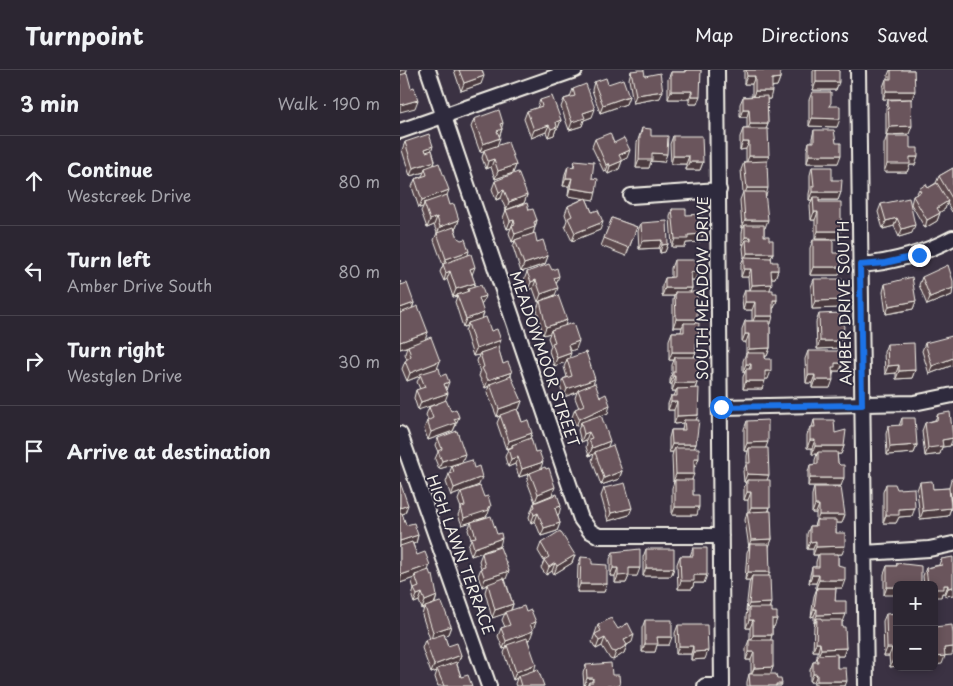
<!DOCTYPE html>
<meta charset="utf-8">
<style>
body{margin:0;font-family:"Playpen Sans",sans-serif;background:#342e3a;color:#f1f3f6}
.controls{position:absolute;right:15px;bottom:15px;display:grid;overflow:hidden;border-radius:8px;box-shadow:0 2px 8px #0003}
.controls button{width:45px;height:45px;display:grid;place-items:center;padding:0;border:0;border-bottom:1px solid #48434d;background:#2c2632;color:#f1f3f6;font:25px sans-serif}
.stop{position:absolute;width:15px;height:15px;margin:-11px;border:4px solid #1a73e8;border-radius:50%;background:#fff}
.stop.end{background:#1a73e8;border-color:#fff;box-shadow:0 1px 5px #0008}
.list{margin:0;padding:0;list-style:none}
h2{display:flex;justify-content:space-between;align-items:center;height:65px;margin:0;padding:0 20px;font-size:21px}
h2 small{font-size:16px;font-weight:400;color:#a6a5ac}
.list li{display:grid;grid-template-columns:32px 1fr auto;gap:15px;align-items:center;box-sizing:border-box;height:90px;padding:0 20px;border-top:1px solid #48434d}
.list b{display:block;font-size:19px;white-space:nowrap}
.list p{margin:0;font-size:16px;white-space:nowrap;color:#a6a5ac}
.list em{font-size:16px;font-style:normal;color:#a6a5ac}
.icon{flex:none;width:28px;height:28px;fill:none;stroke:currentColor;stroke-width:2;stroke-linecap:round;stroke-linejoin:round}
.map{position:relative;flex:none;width:553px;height:616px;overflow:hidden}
header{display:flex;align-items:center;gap:30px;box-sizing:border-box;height:70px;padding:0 25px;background:#2c2632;border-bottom:1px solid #48434d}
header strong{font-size:24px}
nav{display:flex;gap:28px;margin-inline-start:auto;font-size:18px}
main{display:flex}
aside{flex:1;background:#2c2632}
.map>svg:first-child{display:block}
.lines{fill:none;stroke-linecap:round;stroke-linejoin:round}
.minor-casing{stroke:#f4f1e8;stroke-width:18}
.minor{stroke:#2f2a3d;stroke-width:14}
.wall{fill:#5c484e;stroke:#f4f1e8}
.shaded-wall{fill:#4b3b40;stroke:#f4f1e8}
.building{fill:#6b545b;stroke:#f4f1e8}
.route{stroke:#1a73e8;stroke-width:6}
.labels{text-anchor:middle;stroke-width:4;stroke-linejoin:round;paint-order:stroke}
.street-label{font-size:15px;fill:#f4f1e8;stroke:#2f2a3d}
</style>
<header>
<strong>Turnpoint</strong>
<nav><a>Map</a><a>Directions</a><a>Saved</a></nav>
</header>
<main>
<aside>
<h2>3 min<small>Walk · 190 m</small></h2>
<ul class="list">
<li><svg class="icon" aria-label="ahead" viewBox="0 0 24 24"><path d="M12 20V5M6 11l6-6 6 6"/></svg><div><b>Continue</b><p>Westcreek Drive</p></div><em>80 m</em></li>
<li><svg class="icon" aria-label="left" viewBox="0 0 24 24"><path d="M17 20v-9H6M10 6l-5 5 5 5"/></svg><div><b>Turn left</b><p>Amber Drive South</p></div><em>80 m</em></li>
<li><svg class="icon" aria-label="right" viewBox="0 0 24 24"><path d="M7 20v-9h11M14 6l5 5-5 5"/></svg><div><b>Turn right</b><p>Westglen Drive</p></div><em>30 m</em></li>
<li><svg class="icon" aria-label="arrive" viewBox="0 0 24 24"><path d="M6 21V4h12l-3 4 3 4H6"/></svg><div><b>Arrive at destination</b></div></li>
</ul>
</aside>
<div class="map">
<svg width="553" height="616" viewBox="0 0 553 616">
<rect width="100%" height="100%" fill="#3b3243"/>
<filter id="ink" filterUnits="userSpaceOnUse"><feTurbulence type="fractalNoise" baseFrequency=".02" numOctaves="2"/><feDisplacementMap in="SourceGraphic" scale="10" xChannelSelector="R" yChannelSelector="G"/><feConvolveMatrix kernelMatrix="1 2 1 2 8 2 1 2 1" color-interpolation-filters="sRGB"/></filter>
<g filter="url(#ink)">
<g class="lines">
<defs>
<path id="minor" d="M28,0L181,449L190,461L199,466H321
M317,0L322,616
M458,0L466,616
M0,61L175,0
M231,126L319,120
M461,195C495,192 523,184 553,168
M321,337L514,333L553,325
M0,364L89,616
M464,483L529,479L553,474
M305,616H322"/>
</defs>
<use href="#minor" class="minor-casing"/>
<use href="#minor" class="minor"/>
</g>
<path class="wall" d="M54,0H82L81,14L61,21Z
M285,0H301L297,34H289V29H268V9L271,2H284Z
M344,0H380V8L377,16L372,17L370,29H367L368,54L366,59V91L365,126V158H364V166L369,170L373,183L371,188L372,192L378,200L375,208H371L370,220L373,223L377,230L374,238H373V246L370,254V278L367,286H365L368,309H365L362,319H343V307L345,302H343V291L346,283V272H342V259L345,251H352V240H343L342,228L345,220H349L348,207H341V194L344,187L343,178L344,174H342V163L343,158H342L340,130L343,122L341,100L344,92H346V79L340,80V67L343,59H347V47H340V34L343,27L352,26V14H344Z
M413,0H439L436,20H413Z
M490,0H514L512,29H483V17L486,9H488V5Z
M231,1L245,6L260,28L233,33L229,9Z
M194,12L208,14L229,26L226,34L200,43L192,20Z
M173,19L192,47L184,50L182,56L169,60L161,37L164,29L170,27Z
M412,22L430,36L437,57L409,56V30Z
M140,30L161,50L158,58L156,59L154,65L148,67L146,62L131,68L124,49L127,41L137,38Z
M488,30L509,64L486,65V38Z
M74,49L102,58V59L97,75L116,95L113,103L95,109L91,97L86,99L82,88L84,80L80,82L71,57Z
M242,58L251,66L264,92L251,91L249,98H236L237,73Z
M414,60L438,93H407V80L409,72H412V68Z
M273,66L303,92L300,100H286V94H271L270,74Z
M487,66L510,78L515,95H510L507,102H484V74Z
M195,69L214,73L227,88L222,91L219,99L208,104L206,101L204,102L192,77Z
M5,72L32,80L35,91L34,95L50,135L59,150L56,158L55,159L58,168L68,185L72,205L75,213L73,217L82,234H81L82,248L91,261L98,278L103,294L112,302L110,307L122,331L119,339H118L122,352L132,363L130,369L141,398L152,425L135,432L127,411L129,404L119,407L115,394L108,397L105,387L108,379L111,378L112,377L106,379L97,353L100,346L97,347L87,322L89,316L85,318L79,306L80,303L77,291L79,285L73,286L65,261L67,256L63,257L55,232L57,226L53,227L47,209L44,211L40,202L43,195L34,170L37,163L34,155L27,158L21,141L23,137L19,138L12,117L15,109L22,106L24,102L10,106L2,80Z
M175,90L192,108L194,130L186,128L200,160L172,171L165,156L167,150L165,144L168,136L185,128L168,126L169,116H163L165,104L168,96L173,97Z
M412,97L432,110L441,122L438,130H419V132L438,169H415V150H411L410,135L412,130H409V124L410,119V105Z
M553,98V141L552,142L547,133L545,139L540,142L537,151L525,158L511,134L513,126L516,125L519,119L528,118L536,113L539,106Z
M95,111L127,125L124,133L106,140L101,128L96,130L92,119Z
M481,134L512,163L499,167L494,156L483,159L478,142Z
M272,139L286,145L303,164L300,172L286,173L285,177H272L270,147Z
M106,140H129L137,150L133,164L137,172L148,186L145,194L121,202L113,177L115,171L112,172L109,163L111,158L107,159L103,148Z
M212,148L237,157L226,186L201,176Z
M241,153L268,174L265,182L260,183L259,178L239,179L238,161Z
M413,170L433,183L439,205H410V178Z
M274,190L295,210H291L292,218L290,222L296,253V282L294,287L297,313L295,319L298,345L296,350V374L294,378L296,396H294L292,410L293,425L297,445H272V418L274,412H273L272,386L273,382H269V368L271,360H282L283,353L274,354V340H268V334L271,326H274L276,321H272V314H270V310L272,303V295L274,290H269V270L272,262H281L282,257H273V230L274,226H262V216L265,208H271V198Z
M127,202L156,214L155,225L138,232L133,218L128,220L124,210Z
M522,207L552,225L527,235L519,215Z
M414,209L442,230L439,238L412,239L411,217Z
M0,211L1,215L14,233L12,239L28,262L25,269L40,291L18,340L14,328L16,320L20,319L17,312L20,306L7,311L2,299L5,291L7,290L5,284L7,277L0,279Z
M485,214L516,231L513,239L486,244L483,222Z
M140,231L167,250L165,256L176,279L170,281L169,288L193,314L200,327L208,343L201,345L208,377L222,401L219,409L201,415L192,390L194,384L189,386L186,377L187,373L186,370L181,372L178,360L180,355L176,356L172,347L175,339L179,338L175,328L177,322L164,327L160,316L163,309L167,307L164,297L166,292L154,296L149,281L151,276L148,268L150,263L143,265L137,239Z
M419,244L443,271L440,278L417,279L416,252Z
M553,270V295L529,304L522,281L525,273Z
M487,274L515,300L512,308L496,309V303L485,304L484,282Z
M408,281L443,293L440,301H434L430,318H412V313H406L405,289Z
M29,337L56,355L53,361L28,370L24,359L27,351L28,350L26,345Z
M538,344L550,376L542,377L540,384L525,386L522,361L525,353L535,350Z
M502,348L517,375L514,383L487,385L486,364L488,356H499Z
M414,350L435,363L444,376L441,384H437L438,393L441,416H408V402L410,395L415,394V390L417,384H412V378H407V365L410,357H412Z
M347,351L366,378L367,410L370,437L369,441L372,469L369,476L368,506L370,538L372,542L374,557H372V565L370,570L373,597L370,604L377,609L381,616H347V612L349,604H351V590H346V578L349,570H350V558H346V546L347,541H346L349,514L350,510H345L347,482L349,478L345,450L347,442H348V430H344V418L346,412H344L343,401L347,393V386L348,381H344V359Z
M38,368L62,392L39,399L35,389L38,382L35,375Z
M52,396L79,415L51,426L46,412Z
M551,409H553V437L550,422L551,438L548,446L520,449L517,420L520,412L533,419L549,418Z
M0,412L5,443L2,444L6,455L18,465L16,473L13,474L17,485L28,500L37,526L35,533L51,556L48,564L44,565L48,576L61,585L58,593L57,594L61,607L72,616H38L35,607L37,601L31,603L22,578L25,570L30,569L22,545L24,538L22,539L19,531L14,533L12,527L14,519L12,512L14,508L0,513Z
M486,414L512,446L499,447L496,453H483V422Z
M414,417L442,453H436V463L442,484H438V495L442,518H436L435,531L446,544L442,552V557L446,578L443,586H437V598L445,616H414V612H410V600L413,592H415L418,585V581H413L414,556L415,553H414V546L411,547L414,526L417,518H434H416V513H409L410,505L412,497H416V492L418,485H413V479H407V464L410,456H414L416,450V443H412V425Z
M204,418L229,445L208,451L201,426Z
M61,422L88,444L87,445L86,447L62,455L58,445L61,438L58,430Z
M134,433L159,444H157L160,453L157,461L141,466L135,451L131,453L129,447Z
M71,452L97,464L100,476L71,486L68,476L71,469L68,460Z
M141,473L175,485L172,493L154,504L152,501L146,505L141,498L144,491L138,481Z
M293,478L304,513H294L292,519H278L277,494L280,486H290Z
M246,479L274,498L271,506H243V487Z
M213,482L237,506H229L226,513H215V506H210V489Z
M82,483L106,509H105L113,534L111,541L126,542L136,552L132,560L130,569L128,570L134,600L144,616H116L115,614L117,608L113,610L104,583L106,578L103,579L98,566L101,558L105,557L102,550L105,543L92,548L85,522L87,515L82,517L78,506L81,498L79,491Z
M181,487L192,494L207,514L204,522H177L178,495Z
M541,489L553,525L545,526V523H542L541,527L534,515H524L523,506L526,498L539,495Z
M497,493V515L484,525V504L487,496H497Z
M486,544L497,596L490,597L489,586H484L483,551Z
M245,550L269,575H257L255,582H242V558Z
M198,555L218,559L232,572L227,575L224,583L213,590L210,589L202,576L196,579L192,572Z
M278,555L305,589L291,590V584H276L275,563Z
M186,595L212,605L220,616H184L183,603Z"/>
<path class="shaded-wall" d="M0,0H7L5,5L0,6Z
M84,6L81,14L61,21L64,13Z
M347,6H355L352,14H344Z
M380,8L377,16L369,17L372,9Z
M416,12H439L436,20H413Z
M263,21L260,28L233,33L236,25Z
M271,21H292L289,29H268Z
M355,21H372L370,29H352Z
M486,21H515L512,29H483Z
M229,26L226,34L200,43L203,35Z
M292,26H300L297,34H289Z
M18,30L15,38L0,42V35Z
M195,39L192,47L184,50L182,56L169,60L172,52L183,43Z
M343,39H349L347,47H340Z
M412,48L440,49L437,57L409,56Z
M161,50L158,58L156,59L154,65L148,67L151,59L156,52Z
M103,53L101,60L102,59L99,67L94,69L100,54Z
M350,54H368L365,62H347Z
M149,55L146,62L131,68L134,60Z
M512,56L509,64L486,65L489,57Z
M100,68L97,76L80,82L83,74Z
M343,72H349L346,79L340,80Z
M33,76L30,84L22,87L25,79Z
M230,80L227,88L216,93L219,85Z
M252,83L267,84L264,92L251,91L249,98H236L239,90Z
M409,85H441L438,93H407Z
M273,86H289L286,94H271Z
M349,86H369L366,94H346Z
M510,87H518L515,95H510L507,102H484L487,94Z
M94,89L91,97L86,99L88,91Z
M35,91L32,99L25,98L24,102L10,106L13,98Z
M222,91L219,99L208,104L210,96Z
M289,92H303L300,100H286Z
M209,93L206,101L204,102L206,95Z
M116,95L113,103L95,109L98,101Z
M166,108H172L169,116H163Z
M170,118L196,122L194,130L168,126Z
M347,118H368L366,126H344Z
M49,120L46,128L24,133L23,137L19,138L22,130Z
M104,120L101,128L96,130L99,122Z
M412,122H441L438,130H413V127L412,130H409Z
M127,125L124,133L106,140L109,132Z
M548,131L545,139L534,146L537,138Z
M414,142H418L415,150H411Z
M540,143L537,151L525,158L527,150Z
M37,147L34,155L27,158L30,150Z
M497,148L494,156L483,159L486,151Z
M59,150L56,158L37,164L40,157Z
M114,150L111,158L107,159L110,151Z
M137,150L133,164L115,170V171L112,172L115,164L134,152Z
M345,150H368L365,158H345V155L343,158H342Z
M203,152L200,160L172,171L175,163Z
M515,155L512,163L499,167L502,159Z
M418,161H441L438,169H415Z
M303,164L300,172L286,173L285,177H272L275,169L288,165Z
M345,167H351L348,174L346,170L344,174H342Z
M262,170L259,178L239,179L242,171Z
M268,174L265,182L260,183L262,175Z
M69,181L67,189L44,195L46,189Z
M347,183H373L370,191H344Z
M148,186L145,194L121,202L124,194Z
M75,197L72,205L70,199Z
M413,197H442L439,205H410Z
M344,199H351L348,207H341Z
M371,200H378L375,208H368Z
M50,201L47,209L44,211L46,203Z
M291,202H298L295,210H288Z
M159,206L156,214L154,208Z
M136,210L133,218L128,220L131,212Z
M75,213L72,221H69L68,219L67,223L57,225V226L53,227L56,219Z
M372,214L369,222L349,223L352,215Z
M158,218L155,225L138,232L141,224Z
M265,218H292L289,225L275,222L274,226H262Z
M553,218L552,225L527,235L530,227Z
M85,226L82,234L76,236L79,228Z
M373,230H377L374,238H371Z
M442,230L439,238L412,239L415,231Z
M516,231L513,239L486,244L489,236Z
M345,232H355L352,240H343Z
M14,233L11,241L0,245V238Z
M84,243L81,251L68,253L67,256L63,257L66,249Z
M355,246H373L371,254H352Z
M276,249H297L294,257L284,253L282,257H273Z
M167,250L164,258L151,260L150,263L143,265L146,257Z
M28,262L25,270L0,279V272Z
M345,264H349L346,272H342Z
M101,270L98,278L80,283L79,285L73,286L76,279Z
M179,271L176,279L165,283L168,275Z
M420,271H443L440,278L417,279Z
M370,278L367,286H346L349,279Z
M272,282H296L293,290L275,287L274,290H269Z
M171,283L168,291L167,289L166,292L154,296L157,288Z
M553,288V295L529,304L532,296Z
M40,291L37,299L7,311L10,303Z
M435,293H443L440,301H434L432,305V297Z
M346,294H351L348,302L346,299L345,302H343Z
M499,295L496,303L485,304L488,296Z
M515,300L512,308L496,309L499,301Z
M365,301H371L368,309H362Z
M112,302L109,310L90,314L89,316L85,318L88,310Z
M408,305H415L412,313H406Z
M273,306H275L272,314H270Z
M195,309L192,317L178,320L177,322L164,327L167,319Z
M415,310H433L430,318H412Z
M346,311H365L362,319H343Z
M49,312L46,320L44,314Z
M275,313H297L294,321L277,319L276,321H272Z
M48,323L45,331L18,340L21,332Z
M122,331L119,339L97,347L99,339Z
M271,332H277L274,340H268Z
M210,335L208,343L181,354V352L180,355L176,356L179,349Z
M298,345L295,353L284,350L283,353L274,354L277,346Z
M59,347L53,361L28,370L31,362L54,349Z
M189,362L186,370L181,372L184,364Z
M132,363L129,371L112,375V377L106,379L109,371Z
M553,368L550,376L542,377L540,384L525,386L528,378L542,370Z
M410,370H415L412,378H407Z
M210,371L207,379L195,382L194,384L189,386L192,378Z
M368,372L365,380L349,378L348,381H344L347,373Z
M272,374H296L293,381L275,378L273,382H269Z
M517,375L514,383L487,385L490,377Z
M415,376H444L441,384H418V382L417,384H412Z
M65,384L62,392L39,399L42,391Z
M118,387L115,394L108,397L111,389Z
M294,388H299L296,396H291Z
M143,392L140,400L119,407L122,399Z
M222,401L219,409L201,415L204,408Z
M276,404H294L291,412L275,410L274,412H273Z
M347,404L369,405L366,413L347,410L346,412H344Z
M82,407L79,415L51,426L54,418Z
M410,408H444L441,416H408Z
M155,417L152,425L135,432L138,424Z
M347,422H351L348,430H344Z
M8,435L5,443L0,445V438Z
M415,435H419L416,443H412Z
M91,436L88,444L87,445L86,447L62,455L64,448Z
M161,436L159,444L152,446L155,438Z
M275,437H299L297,445H272Z
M351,437H370L367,445H348Z
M232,438L229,445L208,451L211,443Z
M515,438L512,446L499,447L496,453H483L486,445L499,439Z
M551,438L548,446L520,449L523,441Z
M138,443L135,451L131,453L134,445Z
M419,445H445L442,453H416Z
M160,453L157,461L141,466L144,458Z
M18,465L16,473L0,478V471Z
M102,468L100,476L71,486L74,478Z
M372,469L369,477L350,474L348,478L351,470Z
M416,471L413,479H407L410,472Z
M445,476L442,484L413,485L416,477Z
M175,485L172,493L154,504L157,496Z
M155,493L152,501L146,505L149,497Z
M30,495L27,503L15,505L14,508L0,513L1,505Z
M213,498H218L215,506H210Z
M229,498H240L237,506H229L226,513H215L218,506Z
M246,498H274L271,506H243Z
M109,501L106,509L88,515V514L87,515L82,517L85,509Z
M348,502H370L367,510L352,506L350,510H345Z
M294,505H307L304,513H294L292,519H278L281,511Z
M412,505H419L416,513H409Z
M419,510H445L442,518H416Z
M180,514H207L204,522H177Z
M544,515H548L545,523H542L541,527H534V519Z
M487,517H497V525H484Z
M553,517V525L545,526L548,518Z
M22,523L19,531L14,533L17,525Z
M37,526L34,534L22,539L25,531Z
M371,533L368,541L349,538L347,541H346L349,534Z
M113,534L110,542L92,548L95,540Z
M414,539H417L414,546L411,547Z
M446,544L443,552L417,553V548L415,553H414L417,545Z
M372,549H377L374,557H369Z
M349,550H353L350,558H346Z
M136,552L133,560L127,562L130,554Z
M51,556L48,564L31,570L33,562Z
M133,561L130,569L107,577V575L106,578L103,579L106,571Z
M234,565L232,572L222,578L224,570Z
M353,565H372L370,573H351Z
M257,567H272L269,575H257L255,582H242L245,574Z
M205,568L202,576L196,579L199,571Z
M416,573H420L418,581H413Z
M227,575L224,583L213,590L216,582Z
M279,576H293L291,584H276Z
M553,577V581L552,585L541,586L544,578Z
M446,578L443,586H418L421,579Z
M487,578H492L489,586H484Z
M308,581L305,589L291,590L293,582Z
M349,582H354L351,590H346Z
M61,585L58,593L38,600L37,599V601L31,603L34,595Z
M545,586L542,594L534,595V587Z
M493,589H497V596L490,597Z
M136,594L134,602L118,606L117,608L113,610L116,602Z
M373,597L370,605L351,606L354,598Z
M413,604H417L414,612H410Z
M187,608H193L190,616L189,612L187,616H184Z
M417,611H447L445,616H415Z
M376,614H382L381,616H375Z"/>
<path class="building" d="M59,0H82L84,6L64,13Z
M239,0H244L245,6L260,3L263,21L236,25L231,1Z
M286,0H301L300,26H292V21H271V2H286Z
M346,0H380V8L372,9V21H355V6H347Z
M416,0H439V12H416Z
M491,0H514L515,21H486V9H491Z
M7,3L11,18L14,17L18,30L0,35V5Z
M206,8L208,14L223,9L229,26L203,35L194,12Z
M186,14L195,39L183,43L185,48L172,52L164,29L175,26L173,19Z
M412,22H431V33L429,36H440V49L412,48Z
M152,26L161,50L156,52L157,57L151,59L149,55L134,60L127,41L142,36L140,30Z
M367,26L368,54H350L349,39H343V27Z
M511,29L512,56L489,57L488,30Z
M99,40L103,53L100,54L102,59L97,61L100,68L83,74L74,49Z
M242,58L251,59V66H268L267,84L252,83V90H239L240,65H241Z
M343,59H368L369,86H349V72H343Z
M414,60H434L436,73H441V85H409V72H414Z
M210,63L214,73L224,68L230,80L219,85L222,91L210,96L209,93L206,95L195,69Z
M29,64L33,76L25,79L26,82L32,80L35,91L13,98L5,72Z
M273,66H302L303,92H289V86H273Z
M487,66H510V78H518V87H510V94H487Z
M108,72L116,95L98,101L94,89L88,91L84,80Z
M175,90L194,92L192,108L198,109L196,122L170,118L172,108H166L168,96L174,97Z
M367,91L368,118H347L344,92Z
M39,93L49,120L22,130L15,109L27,105L25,98Z
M412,97H432V110H442L441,122H412V116H414Z
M553,98V130L539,106Z
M118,102L127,125L109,132L104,120L99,122L95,111Z
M537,113L548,131L537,138L540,143L527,150L513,126L521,122L519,119L526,114L528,118Z
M343,122H365L368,150H345Z
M47,125L50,135L54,134L59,150L40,157L37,147L30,150L24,133Z
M413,127H419V132H441V161H418V142H414Z
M186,128L192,142L198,140L203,152L175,163L168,148L172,146L168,136Z
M509,128L515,155L502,159L497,148L486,151L481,134Z
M127,133L129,140L133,139L137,150L134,152L135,157L115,164L112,155L115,154L114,150L110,151L106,140Z
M272,139H286V145L302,144L303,164L288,165V169H275Z
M212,148L237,157L229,178L204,168Z
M267,151L268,174L262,175V170L242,171L241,153Z
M345,155H364V166H369V170H373V183H347L346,170H351V167H345Z
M54,157L58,168L61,170L65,169L69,181L46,189L37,163Z
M135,163L137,172L143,170L148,186L124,194L115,170Z
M413,170H433V183H442V197H413Z
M71,184L75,197L70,199L75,213L56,219L50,201L46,203L43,194Z
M344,187L371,188L372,192H378V200H371L372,214L352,215L351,199H344Z
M274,190H298V202H291L292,218H265V208L274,207Z
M149,194L152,200L157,198L159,206L154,208L158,218L141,224L136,210L131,212L127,202Z
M548,195L553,211V218L530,227L522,207Z
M512,207L516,231L489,236L485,214Z
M414,209H442V230L415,231Z
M0,211L1,215L7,213L14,233L0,238Z
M81,215L85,226L79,228L84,243L66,249L57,225L69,221L68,219Z
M345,220H373V223H377V230H373V246H355V232H345Z
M275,222H297V249H276Z
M158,225L167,250L146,257L140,231Z
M18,236L28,262L0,272V243Z
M442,243V254H444L443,271H420L419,244Z
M86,247L91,261L97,259L101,270L76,279L68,253Z
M345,251H370V278L349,279V264H345Z
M173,253L179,271L168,275L171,283L157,288L152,273L155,272L151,260Z
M284,253H299L298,272H296V282H272V262H284Z
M552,266L553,270V288L532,296L525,273Z
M31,267L40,291L10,303L5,291L11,286L8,276Z
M514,273L515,300L499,301V295L488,296L487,274Z
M98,277L103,294L108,292L112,302L88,310L82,298L84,297L80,283Z
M408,281H443V293H435V297H432L433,310H415V305H408Z
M186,282L195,309L167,319L163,309L172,306L167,289Z
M346,283H365V289H371V301H365V311H346V299H351V294H346Z
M275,287H299L297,313H275V306H273V302H275Z
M39,298L41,306L46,304L49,312L44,314L48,323L21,332L16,320L25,317L20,304Z
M111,306L122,331L99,339L90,314Z
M195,313L200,327L206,324L210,335L179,349L175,339L184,335L178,320Z
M299,318L298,345L277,346V332H271V326H277V319Z
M46,330L51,341L56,339L59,347L54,349L56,353L31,362L27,351L33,348L29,337Z
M117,339L122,352L128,350L132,363L109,371L100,345Z
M550,342L553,368L542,370L543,376L528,378L525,353L537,350L538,344Z
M201,345L210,371L192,378L189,369L192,368L189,362L184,364L181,352Z
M502,348H515L517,375L490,377L488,356L502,355Z
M284,350H299L296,374H272L271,360H285Z
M368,350V372L347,373V351Z
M414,350H434L435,363L446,360L444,376H415V370H410V357H415Z
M57,361L65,384L42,391L38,381L42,379L38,368Z
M131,368L135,382L139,381L143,392L122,399L118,387L111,389L108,379L113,377L112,375Z
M213,375L222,401L204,408L195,382Z
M275,378H299V388H294V404H276Z
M349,378H368L369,405L347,404L346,393H350Z
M418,382H437L438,393L440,395H444V408H410V395L418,394Z
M72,390L74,398L79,396L82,407L54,418L49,404L54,402L52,396Z
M145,397L146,399L149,398L155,417L138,424L130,403Z
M275,410H293V425H299V437H275Z
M347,410H370V437H351V422H347Z
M532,411L533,419L549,418L551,438L523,441L520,412Z
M0,412L8,435L0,438Z
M225,413L232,438L211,443L204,418Z
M486,414H495L497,419L514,418L515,438L499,439V445H486Z
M80,416L84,427L88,426L91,436L88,437L89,440L64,448L61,437L65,436L61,422Z
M414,417H441L445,445H419V435H415Z
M157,424L161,436L155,438L160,453L144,458L138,443L134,445L132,439L135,437L134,433Z
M371,441L372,469L351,470L347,442Z
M0,443H2L6,455L14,453L18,465L0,471Z
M91,446L97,464L101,463L102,468L74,478L71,468L76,467L71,452Z
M416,450H436V463H445V476L416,477V471L410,472V456H416Z
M160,461L175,485L157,496L155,493L149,497L144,490L149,487L141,473Z
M12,472L17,485L25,482L30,495L1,505L0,502V476Z
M350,474H369L370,502H348Z
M100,477L109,501L85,509L81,498L85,497L82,483Z
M293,478H307V505H294V511H281L280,486H293Z
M240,479V498H229V505L218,506V498H213V482Z
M246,479H274V498H246Z
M419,484H438V495L445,497V510H419V505H412V497H419Z
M181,487L192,488V494L207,495V514H180Z
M553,487V517L548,518V515H544V519H534V515H528L526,498L542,495L541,489Z
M497,493L504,494L521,496V515H497V517H487V496H497Z
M29,500L31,506L33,505L37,526L25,531L22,523L17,525L14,519L19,517L15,505Z
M352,506H370L371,533L349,534Z
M104,508L113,534L95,540L88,514Z
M417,518H436L435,531H446V544L417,545V539H414Z
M40,532L42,533L51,556L33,562L25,537Z
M124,536L126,542L131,540L136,552L130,554L133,561L106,571L101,558L110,555L105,542Z
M349,538H372V542H377V549H372V565H353V550H349Z
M497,543V589H493L492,578H487L486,544Z
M211,548L218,559L228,553L234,565L224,570L227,575L216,582L212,581L205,568L199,571L195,564L201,561L198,555Z
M417,548H422V550H442V557H445L446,578L421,579L420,573H416Z
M245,550H272V567H257L258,574H245Z
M278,555H307L308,581L293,582V576H279Z
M552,555L553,564V577L544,578L545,586L534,587V557Z
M44,564L48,576L57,573L61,585L34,595L25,570Z
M127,568L136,594L116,602L107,575Z
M349,570H373V597L354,598V582H349Z
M437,584V598H446L447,611H417V604H413V592H418L417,585Z
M56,592L61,607L68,605L72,616H44L37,599Z
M211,593L212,605H219L220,616H189V612H193V608H187L186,595Z
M138,599L144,616H121L118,606Z
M349,604H376L377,609H381L382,614H376V616H350Z"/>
</g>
<g class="lines" filter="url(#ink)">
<path class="route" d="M321,337L462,335L460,195L485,193L519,185"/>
</g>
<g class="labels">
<g class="street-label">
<text transform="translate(303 218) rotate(-90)" y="5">SOUTH MEADOW DRIVE</text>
<text transform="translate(445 233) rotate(-91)" y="5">AMBER DRIVE SOUTH</text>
<text transform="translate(144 289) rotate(71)" y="5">MEADOWMOOR STREET</text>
<text transform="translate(60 485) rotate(70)" y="5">HIGH LAWN TERRACE</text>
</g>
</g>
</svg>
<div class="controls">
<button>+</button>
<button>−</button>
</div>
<div class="stop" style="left:321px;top:337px"></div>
<div class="stop end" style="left:519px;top:185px"></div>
</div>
</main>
